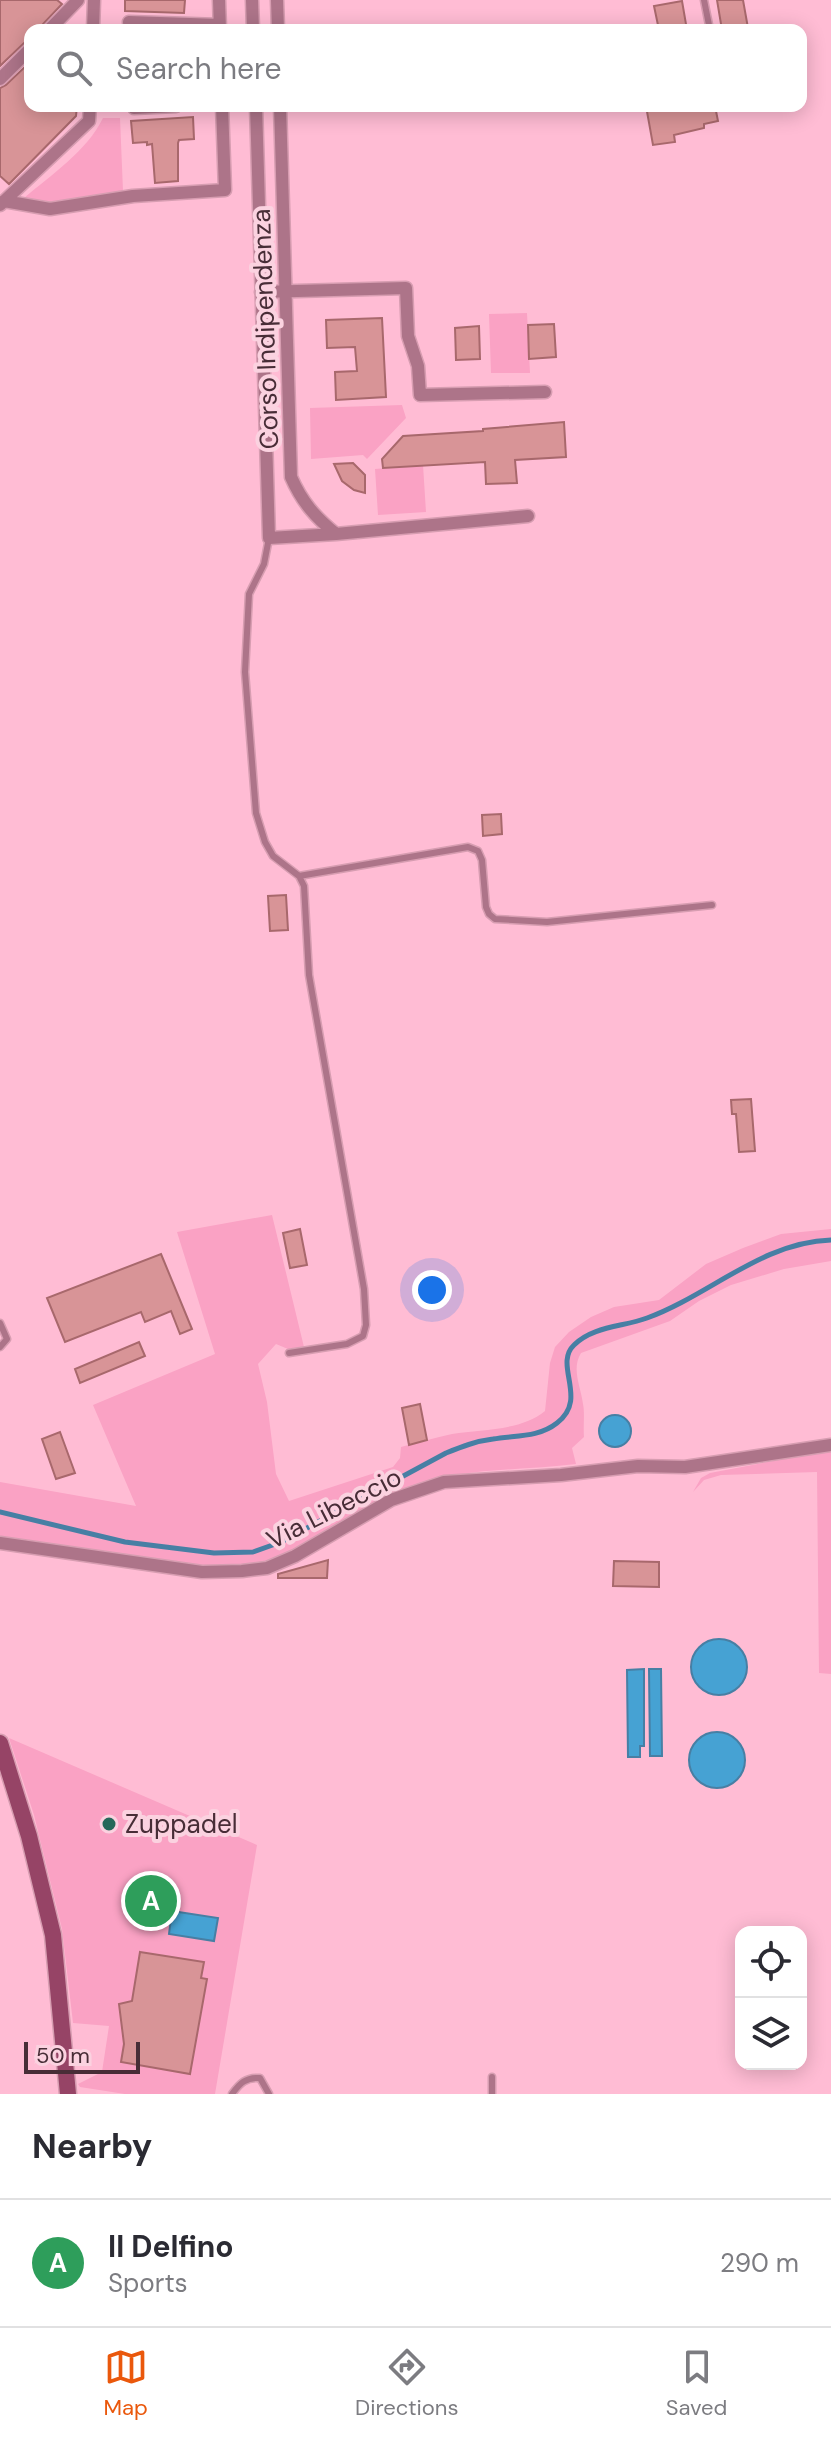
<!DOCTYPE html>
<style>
body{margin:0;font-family:"DM Sans",sans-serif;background:#f2f2f3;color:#2b2b33}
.controls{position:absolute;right:24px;bottom:24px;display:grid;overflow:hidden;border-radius:16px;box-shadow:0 4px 20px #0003}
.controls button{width:72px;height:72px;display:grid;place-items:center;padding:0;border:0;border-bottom:2px solid #e1e1e2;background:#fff;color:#2b2b33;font:40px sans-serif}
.scale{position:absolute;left:24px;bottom:20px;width:116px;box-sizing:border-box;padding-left:8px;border:4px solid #482d37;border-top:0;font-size:22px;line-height:28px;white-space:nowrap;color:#482d37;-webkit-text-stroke:6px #fbd2e0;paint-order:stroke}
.you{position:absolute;left:432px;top:1290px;width:28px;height:28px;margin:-20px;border:6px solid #fff;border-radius:50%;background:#1a73e8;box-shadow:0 0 0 12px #1a73e833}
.badge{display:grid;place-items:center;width:52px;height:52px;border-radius:50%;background:#ea580c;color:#fff;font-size:26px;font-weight:700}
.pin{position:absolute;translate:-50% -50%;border:4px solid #fff;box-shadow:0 2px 8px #0006}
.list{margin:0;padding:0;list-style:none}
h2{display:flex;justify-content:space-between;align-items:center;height:104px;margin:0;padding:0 32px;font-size:34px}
h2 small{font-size:26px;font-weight:400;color:#7c7c81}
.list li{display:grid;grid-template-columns:52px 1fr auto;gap:24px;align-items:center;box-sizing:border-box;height:128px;padding:0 32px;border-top:2px solid #e1e1e2}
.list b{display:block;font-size:30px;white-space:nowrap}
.list p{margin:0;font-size:26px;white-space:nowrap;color:#7c7c81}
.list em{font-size:26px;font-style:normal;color:#7c7c81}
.icon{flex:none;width:44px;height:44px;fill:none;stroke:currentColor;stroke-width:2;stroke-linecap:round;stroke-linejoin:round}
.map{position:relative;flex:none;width:831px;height:2094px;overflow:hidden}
.search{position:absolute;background:#fff;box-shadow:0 4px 20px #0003;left:24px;right:24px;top:24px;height:88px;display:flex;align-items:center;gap:20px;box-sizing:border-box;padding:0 28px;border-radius:16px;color:#7c7c81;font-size:30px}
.sheet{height:232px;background:#fff}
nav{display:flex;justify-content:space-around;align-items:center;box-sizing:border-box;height:112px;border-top:2px solid #e1e1e2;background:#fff;font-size:22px;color:#7c7c81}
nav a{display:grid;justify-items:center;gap:4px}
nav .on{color:#ea580c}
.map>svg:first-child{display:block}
.green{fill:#faa2c4}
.water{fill:#46a2d3;stroke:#477fa4;stroke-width:2}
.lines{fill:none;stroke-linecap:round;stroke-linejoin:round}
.stream{stroke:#477fa4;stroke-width:5}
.building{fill:#d89497;stroke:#a8686c;stroke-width:2}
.lane-casing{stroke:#d79db1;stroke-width:9}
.street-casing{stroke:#d79db1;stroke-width:15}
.secondary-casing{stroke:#d79db1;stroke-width:19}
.lane{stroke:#ad7489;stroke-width:6}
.street{stroke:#ad7489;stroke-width:12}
.secondary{stroke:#964466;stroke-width:16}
.poi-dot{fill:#256859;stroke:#fbd2e0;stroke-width:3}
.labels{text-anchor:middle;stroke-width:8;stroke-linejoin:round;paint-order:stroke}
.street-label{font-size:26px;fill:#482d37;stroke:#fbd2e0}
.poi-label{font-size:26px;fill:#482d37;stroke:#fbd2e0;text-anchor:start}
</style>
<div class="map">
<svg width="831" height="2094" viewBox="0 0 831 2094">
<rect width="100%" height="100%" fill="#ffbcd4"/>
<path class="green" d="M103,118H120L123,191C90,197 57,207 24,198C51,175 87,151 103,118Z
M527,313L530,373H491L489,314Z
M402,405L406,418L367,459L363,455L311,459L310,408Z
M423,465L426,512L378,515L375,469Z
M272,1215L304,1347L288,1349L276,1344L258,1364L267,1402L276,1474L289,1501L393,1467L400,1458L401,1447C418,1442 435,1438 452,1434C482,1429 521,1431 545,1411L550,1363L555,1347L569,1332L591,1317L614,1307L659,1300L706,1264L743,1248L781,1234L831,1229V1261L784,1269L731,1285L699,1301L670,1321L581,1353C571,1369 581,1387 583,1404C585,1414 583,1426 584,1437L572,1448L576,1464C520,1471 460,1467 407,1488C353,1509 308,1555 249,1565C209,1571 166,1562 127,1556C85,1549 42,1543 0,1537V1482L136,1506L93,1405L215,1354L177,1232Z
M831,1450V1674L819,1673L817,1472L721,1475L704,1480L693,1492L701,1478L710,1473Z
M9,1738L257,1845L215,2094H125L80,2087L78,2084L102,2072L109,2026L73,2023L62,1929L34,1815Z"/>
<path class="water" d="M599 1431a16 16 0 1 1 32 0a16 16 0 1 1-32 0Z
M691 1667a28 28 0 1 1 56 0a28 28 0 1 1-56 0Z
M644,1669V1746H640V1757H628L627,1670Z
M649,1669H661L662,1756H650Z
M689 1760a28 28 0 1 1 56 0a28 28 0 1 1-56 0Z
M172,1911L218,1918L214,1941L169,1934Z"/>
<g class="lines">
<path class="stream" d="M0,1512L125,1542L214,1553L253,1552L281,1542L446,1453C461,1447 476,1441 493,1439C515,1435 538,1438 557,1423C589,1399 553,1365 574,1345C593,1326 623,1327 647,1318C710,1295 762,1242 831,1240"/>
</g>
<path class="building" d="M0,0H57L62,4L43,24L40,30H30V40L24,43L0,66Z
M125,0H185L184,13L125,11Z
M717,0H743L748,28L722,30Z
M682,1L687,30H659L654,6Z
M30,62V106H77L76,116L9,184L0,176V88L6,85Z
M646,106H715L718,121L704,124V128L674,135L675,142L653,145Z
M193,117L194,139L179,140L178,143V181L155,183L152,144L147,145V142L133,143L131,121Z
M382,318L386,397L336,400L335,372L357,371L355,347L327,348L326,320Z
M554,324L556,357L529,359L528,325Z
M479,326L480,359L456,360L455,328Z
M564,422L566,457L515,460L517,483L486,484L485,462L383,468L382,459L403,436L483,431V429Z
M353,463L365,475V493L354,490L342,481L334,464Z
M501,814L502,834L483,836L482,815Z
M286,895L288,930L270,931L268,896Z
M751,1099L755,1151L739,1152L736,1114H732L731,1100Z
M300,1229L307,1265L290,1268L283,1233Z
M161,1254L192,1329L180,1334L171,1311L145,1322L141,1312L65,1342L47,1298Z
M139,1342L145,1356L80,1383L75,1369Z
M420,1404L427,1440L409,1445L402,1408Z
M60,1432L75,1473L56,1479L42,1439Z
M328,1560L327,1578H278V1574Z
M614,1561L659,1562V1587L613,1586Z
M140,1952L204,1962L201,1978L207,1979L190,2074L121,2062L124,2044L119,2004L132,2001Z"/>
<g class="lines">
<defs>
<path id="lane" d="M704,0L710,30
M269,538L264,564L249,594L245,672L256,813L265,842L273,856L299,876L304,886L309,975L364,1289L366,1325L363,1336L347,1344L289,1353
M299,876L468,847L478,851L482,860L486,907L489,914L495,919L547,922L712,905
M0,1323L7,1339L0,1347
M492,2077V2094
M232,2094C240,2083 246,2077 260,2078L269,2094"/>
<path id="street" d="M219,0L220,30
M252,0L253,30
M277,0L278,30
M49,30L78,0
M93,30L94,0
M130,30L129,22L220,25
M0,79L30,49
M133,106L134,108L176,106
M256,106L269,538L336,534L528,516
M280,106L291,477C302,502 315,517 336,534
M4,201L50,209L133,196L225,190L222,106
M0,205L89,121L90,106
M261,292L406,288L408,336L418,366L420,395L545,392
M0,1543L202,1572L242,1571L267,1568L295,1556L391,1500L444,1482L561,1475L638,1466L685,1467L831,1445"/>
<path id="secondary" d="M0,1743L29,1836L53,1935L68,2094"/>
</defs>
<use href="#lane" class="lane-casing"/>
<use href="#street" class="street-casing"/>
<use href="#secondary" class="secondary-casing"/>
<use href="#lane" class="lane"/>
<use href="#street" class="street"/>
<use href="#secondary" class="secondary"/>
</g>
<circle class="poi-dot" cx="109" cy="1824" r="8"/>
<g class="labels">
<g class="street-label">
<text transform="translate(265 329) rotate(-92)" y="9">Corso Indipendenza</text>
<text transform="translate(334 1508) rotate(-27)" y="9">Via Libeccio</text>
</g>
<g class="poi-label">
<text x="125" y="1833">Zuppadel</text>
</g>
</g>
</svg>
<div class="controls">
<button><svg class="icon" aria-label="locate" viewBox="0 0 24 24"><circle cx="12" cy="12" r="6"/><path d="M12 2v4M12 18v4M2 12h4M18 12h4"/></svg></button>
<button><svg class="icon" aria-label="layers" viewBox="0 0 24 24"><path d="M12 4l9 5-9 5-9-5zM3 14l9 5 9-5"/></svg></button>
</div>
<div class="scale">50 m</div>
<div class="you"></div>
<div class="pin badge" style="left:151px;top:1901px;background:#2e9e5b">A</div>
<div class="search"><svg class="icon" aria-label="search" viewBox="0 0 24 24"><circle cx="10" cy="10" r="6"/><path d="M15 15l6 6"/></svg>Search here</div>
</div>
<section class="sheet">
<h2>Nearby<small></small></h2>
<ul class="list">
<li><span class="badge" style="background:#2e9e5b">A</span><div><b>Il Delfino</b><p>Sports</p></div><em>290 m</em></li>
</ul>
</section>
<nav>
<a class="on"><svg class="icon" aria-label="map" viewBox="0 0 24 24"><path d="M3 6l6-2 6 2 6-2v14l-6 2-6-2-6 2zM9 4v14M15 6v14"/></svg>Map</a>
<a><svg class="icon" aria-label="directions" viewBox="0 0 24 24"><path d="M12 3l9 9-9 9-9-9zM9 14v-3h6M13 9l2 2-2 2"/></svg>Directions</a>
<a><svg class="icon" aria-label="saved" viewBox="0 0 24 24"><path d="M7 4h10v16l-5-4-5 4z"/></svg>Saved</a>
</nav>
